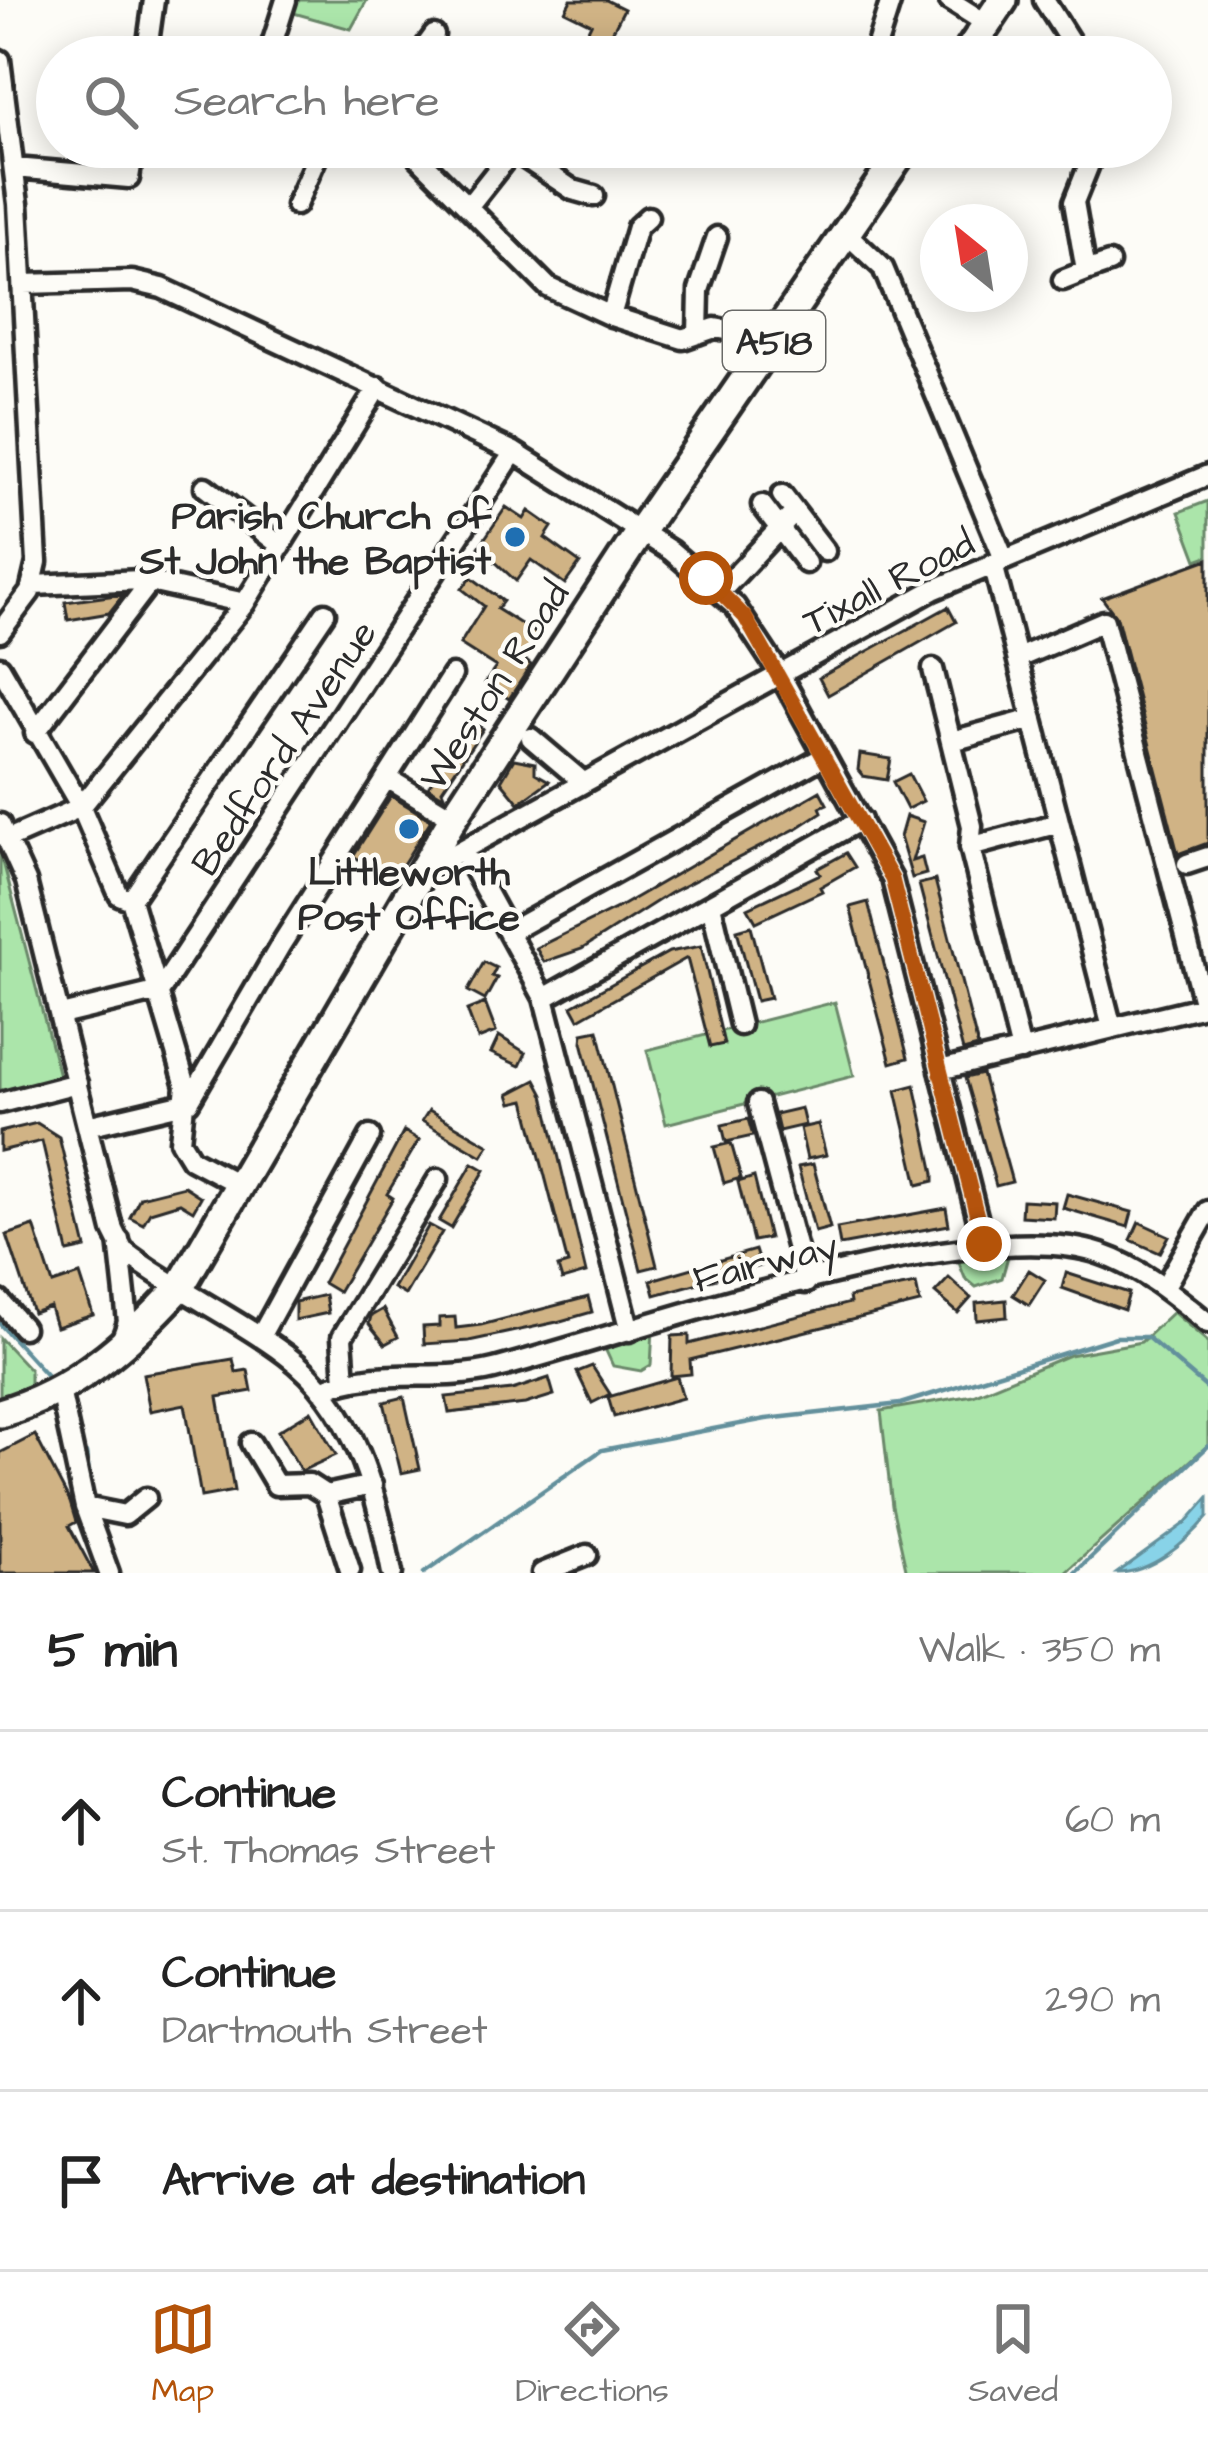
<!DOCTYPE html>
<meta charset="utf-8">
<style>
body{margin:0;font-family:"Architects Daughter",sans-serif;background:#f2f2f2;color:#222}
.compass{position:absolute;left:920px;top:204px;width:108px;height:108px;border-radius:50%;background:#fff;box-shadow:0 6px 30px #0003;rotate:330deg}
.stop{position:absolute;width:36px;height:36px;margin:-27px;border:9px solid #b45309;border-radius:50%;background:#fff}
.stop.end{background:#b45309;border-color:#fff;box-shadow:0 3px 12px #0008}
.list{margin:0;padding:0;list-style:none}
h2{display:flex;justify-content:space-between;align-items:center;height:156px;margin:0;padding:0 48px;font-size:51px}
h2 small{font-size:39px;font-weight:400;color:#767676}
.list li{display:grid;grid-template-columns:78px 1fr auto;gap:36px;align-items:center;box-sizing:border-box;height:180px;padding:0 48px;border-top:3px solid #e0e0e0}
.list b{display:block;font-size:45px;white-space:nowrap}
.list p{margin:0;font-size:39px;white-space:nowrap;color:#767676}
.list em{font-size:39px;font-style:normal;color:#767676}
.icon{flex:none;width:66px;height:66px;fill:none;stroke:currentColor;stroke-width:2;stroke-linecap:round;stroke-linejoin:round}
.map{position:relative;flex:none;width:1208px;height:1573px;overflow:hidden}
.search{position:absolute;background:#fff;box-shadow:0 6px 30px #0003;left:36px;right:36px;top:36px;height:132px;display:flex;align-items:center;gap:30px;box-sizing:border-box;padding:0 42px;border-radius:66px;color:#767676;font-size:45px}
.sheet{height:696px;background:#fff}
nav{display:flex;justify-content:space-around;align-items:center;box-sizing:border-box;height:168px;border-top:3px solid #e0e0e0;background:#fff;font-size:33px;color:#767676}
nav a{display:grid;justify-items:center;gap:6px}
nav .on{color:#b45309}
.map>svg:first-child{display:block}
.green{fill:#abe5aa;stroke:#6b886a;stroke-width:3}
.water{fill:#88d3e8;stroke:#63909c;stroke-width:3}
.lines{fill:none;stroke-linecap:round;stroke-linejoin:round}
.stream{stroke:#63909c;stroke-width:4.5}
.building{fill:#d0b385;stroke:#2b2b2b;stroke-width:3}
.minor-casing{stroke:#2b2b2b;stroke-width:27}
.highway-casing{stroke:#2b2b2b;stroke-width:36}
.minor{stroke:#fdfcf7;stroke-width:18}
.highway{stroke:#fdfcf7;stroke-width:27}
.route{stroke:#b45309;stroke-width:15}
.poi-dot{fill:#1f6fb2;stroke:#fdfcf7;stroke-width:4.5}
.labels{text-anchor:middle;stroke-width:9;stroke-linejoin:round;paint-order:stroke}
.shield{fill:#fdfcf7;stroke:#6a6a68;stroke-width:3}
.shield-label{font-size:36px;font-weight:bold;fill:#2b2b2b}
.poi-label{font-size:39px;font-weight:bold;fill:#2b2b2b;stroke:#fdfcf7;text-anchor:end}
.street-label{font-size:39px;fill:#2b2b2b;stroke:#fdfcf7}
</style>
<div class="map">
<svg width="1208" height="1573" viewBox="0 0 1208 1573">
<rect width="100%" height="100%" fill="#fdfcf7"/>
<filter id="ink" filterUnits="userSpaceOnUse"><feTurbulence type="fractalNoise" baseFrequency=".00833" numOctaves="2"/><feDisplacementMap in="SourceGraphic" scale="24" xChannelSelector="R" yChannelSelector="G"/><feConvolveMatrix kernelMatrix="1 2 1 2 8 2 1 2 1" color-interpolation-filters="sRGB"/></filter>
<g filter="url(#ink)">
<path class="green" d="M294,0H367L351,29L290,12Z
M1208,501V556L1197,560L1179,512Z
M0,850L62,1087L0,1103Z
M835,1002L854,1076L666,1124L647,1050Z
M1010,1249L1002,1278L976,1287L965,1278L956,1255Z
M1173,1312L1208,1342V1445L1065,1573H907L892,1506L881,1411L973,1395L1069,1355L1141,1342Z
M653,1329L651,1365L641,1371L613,1366L602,1342Z
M0,1338L30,1370V1385L0,1398Z"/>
<path class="water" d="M1208,1498V1517C1186,1543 1151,1573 1117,1573L1186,1523Z"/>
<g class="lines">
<path class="stream" d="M0,1324L51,1380
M86,1453L94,1504
M424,1573L602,1450L766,1419L900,1404L1116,1337H1147L1208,1389
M1075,1573L1208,1446"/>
</g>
<path class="building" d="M571,0H606L624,9L604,48L623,57H575L591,24L565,11Z
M506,507L524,519L529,511L552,527L545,538L580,563L565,584L531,560L516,581L479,547Z
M1208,559V843L1178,854L1117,618L1102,598Z
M471,577L503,601L497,609L540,636L525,660L531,665L509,699L485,683L496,667L460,644L484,606L462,589Z
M124,594L109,613L68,620L65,602Z
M948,607L956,622L828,695L819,678Z
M470,720L483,729L442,790L445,797L428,787Z
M860,754L891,759L887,780L863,776L858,770Z
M514,759L535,763V773L549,781L519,803L501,781Z
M909,774L923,801L907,809L893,782Z
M820,791L827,804L820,807L822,812L799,827L670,893L582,949L544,962L536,948L621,906Z
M391,796L431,820L393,880L353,856Z
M906,816L924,822L912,861L922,858L926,874L912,878L900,837Z
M846,853L855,867L820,887L822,891L756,922L748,908L820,874L817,869Z
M935,880L978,1047L963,1051L919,884Z
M868,902L908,1058L891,1063L850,907Z
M751,926L770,998L756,1001L737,930Z
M701,946L724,1044L710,1047L687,958L579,1019L572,1006L669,952Z
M484,962L496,968L492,976L497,978L485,1000L468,991Z
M485,1003L496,1032L478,1039L467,1010Z
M598,1030L657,1266L641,1270L582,1042L583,1033Z
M499,1036L526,1053L520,1066L491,1053Z
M982,1074L1012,1182L996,1186L965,1078Z
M536,1080L544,1095L586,1273L562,1280L558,1267L568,1264L525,1100L512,1103L509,1094Z
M915,1085L934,1174V1181L918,1185L896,1090Z
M801,1108L805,1125L779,1131L775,1114Z
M429,1110L489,1145L482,1156L422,1121Z
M748,1119L753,1136L726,1142L722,1125Z
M37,1123L59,1137L86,1248L68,1252L42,1141L0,1151V1132Z
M818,1124L826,1155L807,1159L800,1128Z
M404,1131L419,1140L387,1194L393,1198L338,1292L323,1283Z
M731,1143L741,1178L724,1183L714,1147Z
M473,1163L485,1170L451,1228L439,1221Z
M813,1164L830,1228L815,1232L798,1167Z
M754,1177L769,1238L753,1241L738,1182Z
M184,1186L201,1197L193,1211L180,1203L150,1212L143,1224L130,1217L140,1197Z
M1067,1194L1132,1212L1128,1227L1063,1208Z
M1022,1200L1055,1202L1054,1218L1021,1216Z
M946,1208L949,1225L840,1245L837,1228Z
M1139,1222L1169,1236L1160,1253L1131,1240Z
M429,1225L442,1232L405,1295L393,1288Z
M34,1226L53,1284L80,1275L93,1315L56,1327L50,1307L33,1313L7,1235Z
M755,1250L760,1266L655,1295L651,1280Z
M1029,1270L1045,1280L1029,1305L1013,1295Z
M1066,1273L1129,1293L1124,1310L1062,1288Z
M949,1278L971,1298L958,1313L935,1293Z
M916,1284L920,1303L690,1360L691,1374L671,1376L672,1336L689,1335V1344L850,1303L849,1297Z
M325,1295L328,1313L295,1320V1302Z
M588,1297L592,1312L557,1322L469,1341L424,1344L423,1327L439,1326V1318L455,1317L456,1328L481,1325Z
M1006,1300L1007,1317L977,1320L976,1303Z
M383,1309L398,1337L385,1344L369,1324L371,1316Z
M233,1359L236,1372L248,1370L252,1391L218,1397L234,1491L201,1497L185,1404L150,1411L143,1374Z
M592,1366L610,1394L592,1403L577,1372Z
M677,1377L683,1398L614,1417L608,1397Z
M549,1378L554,1395L525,1404L449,1413L446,1397L512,1390Z
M404,1397L420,1469L401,1473L384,1402Z
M311,1411L336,1455L301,1471L278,1431Z
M35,1435L70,1502L76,1522L69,1526L94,1573H0V1453Z"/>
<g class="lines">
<defs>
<path id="minor" d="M949,0L987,24
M1044,0L1080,57
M146,57L154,0
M268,57L286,0
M418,57L434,35
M873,57L891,0
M0,60L18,204L37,562L30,592L0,632
M408,147L548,287L611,316L683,339L715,328L737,332L762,357
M15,168L129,178L134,147
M296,205L321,147
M468,207L513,150L573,190L594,196
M847,234L883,268L1004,559
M1086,271L1109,263
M1063,280L1086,271L1074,202L1096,147
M23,284L132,281L162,288L514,452L671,551L735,606L780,674L892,879L984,1244
M611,316L637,227L648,217
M698,334L699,290L717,237
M205,487L281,546
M782,495L825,551
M762,505L806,563
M993,564L1112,1028
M34,585L141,580L245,603
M721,591L795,512
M0,667L81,807L119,895L131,900L186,1086L180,1141L191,1159L240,1185
M933,669L972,826L970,847
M35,733L150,582
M531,738L583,782
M952,741L1033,719
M387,778L453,818
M0,824L26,881L113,1230L123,1250C174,1290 235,1316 286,1355C355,1406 377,1493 392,1573
M8,839L81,807L245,603L378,387
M463,850L544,998L630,1331
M1187,864L1208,857
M424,871L933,590L1208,475
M131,900L325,613
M711,905L740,1025
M509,932L825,756
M544,998L861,820
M61,1015L160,991L514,452
M1021,1051L970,847L1059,823
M940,1070L1204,1006L1104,621L1018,658
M189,1102L280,946L452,675
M0,1103L77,1083
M758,1103L806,1283
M87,1126L185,1103
M119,1240L128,1322L120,1344
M1164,1288L1208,1211
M0,1301L23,1328
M260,1337L370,1136
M345,1381L342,1337L438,1179
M60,1390L85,1507L125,1515L146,1498
M322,1390C375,1366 438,1383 494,1369C634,1333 972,1209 1101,1254C1142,1268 1175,1296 1208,1323
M251,1443L276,1485L309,1484L326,1495
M85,1507L109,1573
M350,1570L326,1495L372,1485
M542,1573L587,1555"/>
<path id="highway" d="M965,57L1003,0
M0,1413C74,1392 129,1343 180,1287L453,818L639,533L905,147"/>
</defs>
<use href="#minor" class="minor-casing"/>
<use href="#highway" class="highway-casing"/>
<use href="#minor" class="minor"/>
<use href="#highway" class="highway"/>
</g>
</g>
<g class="lines" filter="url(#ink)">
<path class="route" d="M706,578L745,617L892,879L984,1244"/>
</g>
<g class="poi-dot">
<circle cx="515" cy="537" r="12"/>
<circle cx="409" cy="829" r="12"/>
</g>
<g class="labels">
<rect class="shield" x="723" y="311" width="102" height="60" rx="9"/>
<g class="shield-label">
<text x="774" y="354">A518</text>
</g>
<g class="poi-label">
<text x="491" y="529">Parish Church of<tspan x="491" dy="45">St John the Baptist</tspan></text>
<text x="409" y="885" text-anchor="middle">Littleworth<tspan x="409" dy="45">Post Office</tspan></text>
</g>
<g class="street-label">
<text transform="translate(888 581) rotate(-27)" y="14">Tixall Road</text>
<text transform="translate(493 685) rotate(-57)" y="14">Weston Road</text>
<text transform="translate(283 747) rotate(-56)" y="14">Bedford Avenue</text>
<text transform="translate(765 1261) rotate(-14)" y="14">Fairway</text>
</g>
</g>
</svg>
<svg class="compass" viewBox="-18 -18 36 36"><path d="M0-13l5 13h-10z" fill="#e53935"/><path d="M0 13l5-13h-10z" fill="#767676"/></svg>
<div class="stop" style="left:706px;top:578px"></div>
<div class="stop end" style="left:984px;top:1244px"></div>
<div class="search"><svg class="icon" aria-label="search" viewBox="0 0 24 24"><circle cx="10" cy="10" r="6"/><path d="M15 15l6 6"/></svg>Search here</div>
</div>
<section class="sheet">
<h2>5 min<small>Walk · 350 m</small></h2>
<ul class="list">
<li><svg class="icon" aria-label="ahead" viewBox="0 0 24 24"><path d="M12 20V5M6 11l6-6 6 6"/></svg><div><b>Continue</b><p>St. Thomas Street</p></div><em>60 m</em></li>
<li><svg class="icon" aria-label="ahead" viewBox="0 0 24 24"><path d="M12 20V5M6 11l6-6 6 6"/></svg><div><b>Continue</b><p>Dartmouth Street</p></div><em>290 m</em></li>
<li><svg class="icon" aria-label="arrive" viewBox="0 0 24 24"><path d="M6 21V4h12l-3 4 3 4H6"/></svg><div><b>Arrive at destination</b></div></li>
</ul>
</section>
<nav>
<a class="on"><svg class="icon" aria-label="map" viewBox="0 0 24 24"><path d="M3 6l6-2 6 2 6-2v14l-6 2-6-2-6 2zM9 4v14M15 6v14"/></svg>Map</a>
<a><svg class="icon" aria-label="directions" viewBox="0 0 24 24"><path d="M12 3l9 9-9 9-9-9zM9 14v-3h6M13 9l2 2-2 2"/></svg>Directions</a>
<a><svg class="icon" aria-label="saved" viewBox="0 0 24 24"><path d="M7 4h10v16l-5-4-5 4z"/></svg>Saved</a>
</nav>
